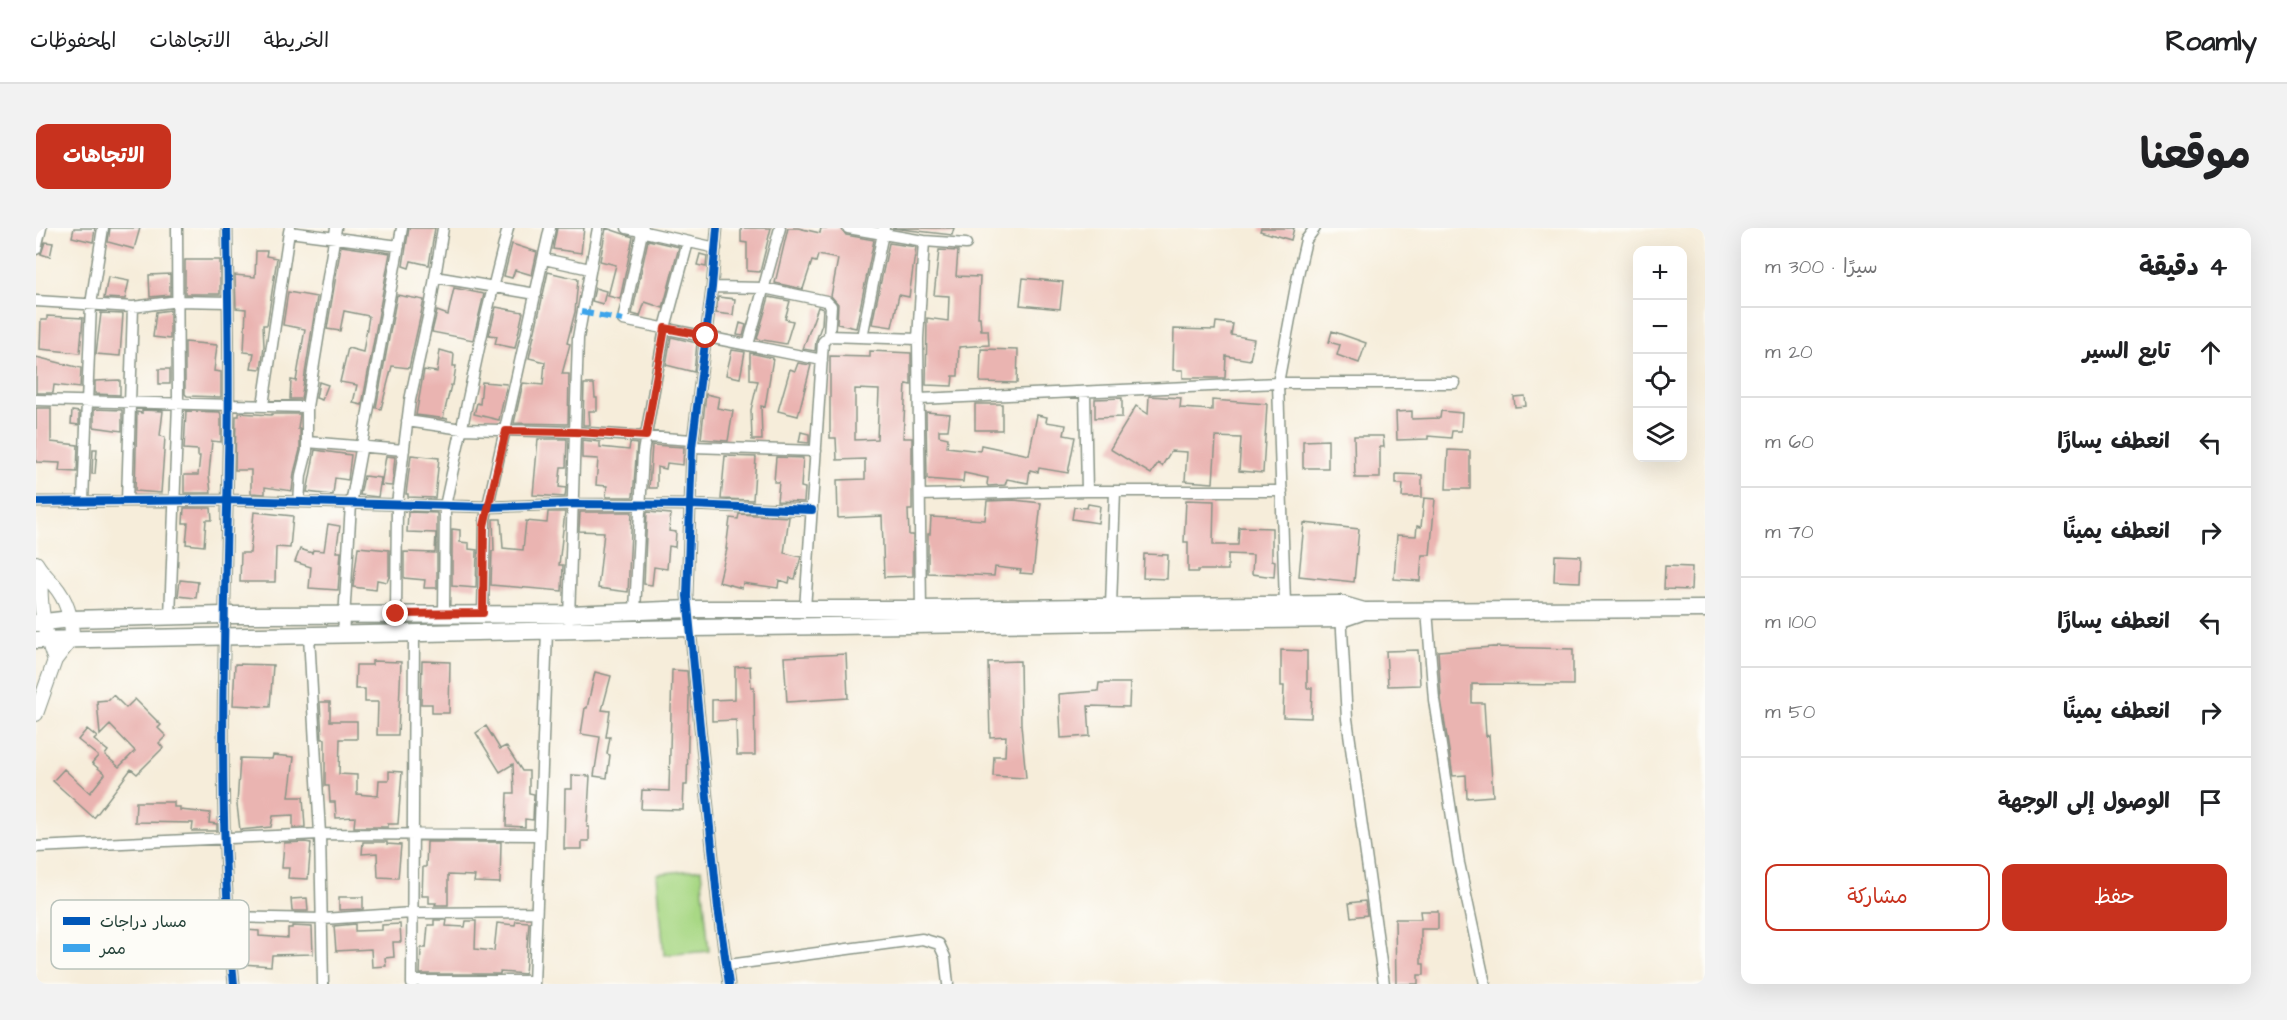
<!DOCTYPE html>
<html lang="ar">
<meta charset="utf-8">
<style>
body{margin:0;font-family:"Architects Daughter","Playpen Sans Arabic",sans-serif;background:#f2f2f2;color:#202124;direction:rtl}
.controls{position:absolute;right:18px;top:18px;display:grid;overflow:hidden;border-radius:12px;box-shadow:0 6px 24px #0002}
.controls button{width:54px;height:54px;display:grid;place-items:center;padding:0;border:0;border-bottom:2px solid #e0e0e0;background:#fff;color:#202124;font:30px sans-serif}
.stop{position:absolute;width:18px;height:18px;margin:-14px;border:4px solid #c8321e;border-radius:50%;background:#fff}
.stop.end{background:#c8321e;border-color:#fff;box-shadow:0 2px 6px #0008}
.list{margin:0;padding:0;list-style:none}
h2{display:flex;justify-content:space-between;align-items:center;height:78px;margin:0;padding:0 24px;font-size:26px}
h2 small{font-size:20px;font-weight:400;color:#757577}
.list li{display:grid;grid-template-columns:39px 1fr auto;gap:18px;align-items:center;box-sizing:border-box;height:90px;padding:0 24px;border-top:2px solid #e0e0e0}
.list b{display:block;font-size:22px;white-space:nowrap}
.list em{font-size:20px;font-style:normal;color:#757577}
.actions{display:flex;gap:12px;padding:18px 24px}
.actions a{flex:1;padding:14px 0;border:2px solid #c8321e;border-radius:12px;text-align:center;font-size:21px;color:#c8321e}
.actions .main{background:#c8321e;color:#fff}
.icon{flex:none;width:33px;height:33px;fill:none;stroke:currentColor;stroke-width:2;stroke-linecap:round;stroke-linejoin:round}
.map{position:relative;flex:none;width:1669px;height:756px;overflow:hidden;direction:ltr;border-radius:12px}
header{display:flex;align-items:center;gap:36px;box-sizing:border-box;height:84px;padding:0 30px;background:#fff;border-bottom:2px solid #e0e0e0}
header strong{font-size:28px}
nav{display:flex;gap:33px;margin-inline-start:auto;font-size:21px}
.intro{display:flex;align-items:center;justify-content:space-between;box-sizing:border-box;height:144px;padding:0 36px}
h1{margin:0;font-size:42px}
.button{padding:15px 27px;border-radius:12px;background:#c8321e;color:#fff;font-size:21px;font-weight:700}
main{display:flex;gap:36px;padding:0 36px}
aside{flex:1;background:#fff;border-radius:12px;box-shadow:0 6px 24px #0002}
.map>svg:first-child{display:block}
.green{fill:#a9d885;stroke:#648a5c;stroke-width:1.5}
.building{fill:#eab4b1;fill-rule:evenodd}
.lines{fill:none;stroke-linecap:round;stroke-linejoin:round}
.minor-casing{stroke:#8a9587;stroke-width:13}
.tertiary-casing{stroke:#8a9587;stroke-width:16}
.secondary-casing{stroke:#8a9587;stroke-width:19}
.minor{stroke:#fff;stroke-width:10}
.tertiary{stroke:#fff;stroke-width:14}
.secondary{stroke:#fff;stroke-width:16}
.quiet{stroke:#3da4eb;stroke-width:6;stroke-dasharray:12 6;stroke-linecap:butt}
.cycleway-casing{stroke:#fdfcf7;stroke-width:11}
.cycleway{stroke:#0057b8;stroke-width:8}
.route{stroke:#c8321e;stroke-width:8}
.key{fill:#fdfcf7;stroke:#bac3bc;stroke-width:1.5}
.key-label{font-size:16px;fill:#1f3d34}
</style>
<header>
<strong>Roamly</strong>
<nav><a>الخريطة</a><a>الاتجاهات</a><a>المحفوظات</a></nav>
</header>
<div class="intro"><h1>موقعنا</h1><a class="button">الاتجاهات</a></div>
<main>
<aside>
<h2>4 دقيقة<small>سيرًا · 300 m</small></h2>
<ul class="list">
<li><svg class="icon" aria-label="ahead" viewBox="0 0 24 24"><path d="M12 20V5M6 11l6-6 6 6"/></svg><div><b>تابع السير</b></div><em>20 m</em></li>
<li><svg class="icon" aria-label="left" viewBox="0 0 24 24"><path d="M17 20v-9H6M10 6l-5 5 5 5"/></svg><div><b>انعطف يسارًا</b></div><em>60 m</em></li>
<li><svg class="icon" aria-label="right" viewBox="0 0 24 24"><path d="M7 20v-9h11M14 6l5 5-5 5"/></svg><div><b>انعطف يمينًا</b></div><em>70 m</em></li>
<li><svg class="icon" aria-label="left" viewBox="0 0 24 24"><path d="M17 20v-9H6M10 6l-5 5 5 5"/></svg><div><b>انعطف يسارًا</b></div><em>100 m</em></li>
<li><svg class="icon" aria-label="right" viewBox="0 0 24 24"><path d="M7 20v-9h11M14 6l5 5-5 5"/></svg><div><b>انعطف يمينًا</b></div><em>50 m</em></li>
<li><svg class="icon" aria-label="arrive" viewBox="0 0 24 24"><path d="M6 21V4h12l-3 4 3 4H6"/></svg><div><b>الوصول إلى الوجهة</b></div></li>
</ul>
<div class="actions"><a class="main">حفظ</a><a>مشاركة</a></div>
</aside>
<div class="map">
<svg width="1669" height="756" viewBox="0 0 1669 756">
<rect width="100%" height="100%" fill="#fdfcf7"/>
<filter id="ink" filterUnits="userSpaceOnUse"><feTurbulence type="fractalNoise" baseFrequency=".0167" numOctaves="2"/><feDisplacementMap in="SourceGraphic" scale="12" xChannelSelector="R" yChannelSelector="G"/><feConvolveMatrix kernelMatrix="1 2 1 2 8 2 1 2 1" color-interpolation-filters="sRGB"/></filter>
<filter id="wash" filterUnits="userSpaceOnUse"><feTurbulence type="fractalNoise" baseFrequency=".008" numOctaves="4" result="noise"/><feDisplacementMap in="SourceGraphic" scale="24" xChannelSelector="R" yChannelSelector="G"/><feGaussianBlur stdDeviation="1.35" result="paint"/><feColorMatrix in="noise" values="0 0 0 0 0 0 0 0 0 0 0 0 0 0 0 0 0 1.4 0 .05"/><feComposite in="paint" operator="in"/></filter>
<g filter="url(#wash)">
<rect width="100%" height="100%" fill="#f6edda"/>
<path class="green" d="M665,641L673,723L628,727L621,646Z"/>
<g id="blocks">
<path class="building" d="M38,0H59L57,14L36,9Z
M74,0H104L98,21L72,14Z
M373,0H399L393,37L375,33L373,40L367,38Z
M521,0H548L545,25L517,21Z
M570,0L597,9L584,71L572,68L580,37L564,33Z
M705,0H735L724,44L711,43V15L705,14Z
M752,0H762L784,5L785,0H805L810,7L838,12L820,100L801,96L802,76L795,68L802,31L782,27L780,34L776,33L767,61L739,55Z
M856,0H918L916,7Z
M1225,0H1258L1255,12L1224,3Z
M612,12L643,19L627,80L609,74L604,88L596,86Z
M9,14L17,15L14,29L5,26Z
M853,15L880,19L873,69L863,67L856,99L836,96Z
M476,16L501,24L496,47L479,42L476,50L468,48Z
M305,18L354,25L326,177L317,175L321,157L304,154L312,120L327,124L333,88L308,83L304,103L291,101Z
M903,22L922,23L920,48L944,49L942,89H944L945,102H952L953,117L923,119L922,148H917L916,158L890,157L891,90L912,93L913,68L898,67Z
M220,23H231L230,28L241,30L231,97H227L228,118L225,141L215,140L218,125L208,124L210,81L200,80L199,47L219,49Z
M664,26L671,28L670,39L661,37Z
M149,32H184V66H149Z
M512,44L542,51L539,84L531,115L534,116L526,146H533L532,196L478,195L487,155L507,157L509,134L493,130Z
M134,46V67L114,69L113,47Z
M72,49L93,53L89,71L68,70Z
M987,50L1027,54L1024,81L984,77Z
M418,60L448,66L437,112L396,104L401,83L412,87Z
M559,60L570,63L567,76L556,73Z
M252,64L281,69L265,171H254L255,152L260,153L269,101L247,97Z
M361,67L388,72L373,140L356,138L345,181L340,180Z
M682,69L699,71L697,87L680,85Z
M733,69L754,73L749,91L757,93L750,116L721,111Z
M460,79L487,84L479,120L459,116L461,108L453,107Z
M782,79L787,81L786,96L780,113L779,123L767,121Z
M134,82V111L117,109L120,84Z
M65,85L87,86L84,128L60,126Z
M11,88L47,90L44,125L4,121L5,92H11Z
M1180,94L1197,96L1195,107L1218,111L1214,132L1190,128L1189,150H1147V142H1137L1138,101L1179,102Z
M704,95L710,97L707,108L701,107Z
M1296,103L1330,115L1323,135L1301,127L1304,117L1293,114Z
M635,109L661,115L658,144L630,137Z
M149,114L181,117L178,143L185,144V169L151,168L149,166Z
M945,121L982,122L981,155L944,154Z
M404,122L418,126L417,138H420L417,157H415L407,190L412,191L380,187L388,142L401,144Z
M696,122L709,124L704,150L690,147Z
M834,123L875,125V157L870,156L867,210H876V282H872L873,307H877V348L848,349L846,288L802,290L801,252L829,251V231L801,232L800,210H794V128L834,129ZM819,161L843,162L841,211L819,212Z
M714,125L737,130L729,179L725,178L726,212H716L715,182L722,153L714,152Z
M0,129L45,140L44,160L18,157L17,165H0Z
M762,135L775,137L762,188L742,183L754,141L759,143Z
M123,141H134V156H123Z
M84,152V167L59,166V153Z
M283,154L292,157L286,172L280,170Z
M446,154L471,156L463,192L438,186L441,175L444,176Z
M548,156H558L559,170H561V183H553L554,197H547Z
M670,166L683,169L681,180L697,183L692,213L665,211Z
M1113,168L1145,170L1144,180L1176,182V172L1231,176L1227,245L1203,243L1205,210L1180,209L1177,255L1149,253L1151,224L1135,223L1126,238L1122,235L1115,246L1074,221L1100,178L1112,186Z
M1489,168L1490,178L1479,179L1478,169Z
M1086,170V189L1059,190V171Z
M939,176H966V202H939Z
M0,180H15V214L42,217L41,244L23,243L24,235L0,234Z
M58,181L86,182V203L58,199Z
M106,182L127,183L124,208L129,209L125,265L99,263L101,184L106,185Z
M36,183L43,184V197L35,196Z
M150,183L184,184L185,187V214L176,213L173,247L175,265H148V247H162L164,228H162V222L148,221Z
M1376,183V191L1404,190L1405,183L1426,185L1425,203H1416L1415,210L1392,208V211L1361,212L1360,184Z
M890,184L914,186L912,202H903V208L912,210L911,219L944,223L945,217L993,227L1001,187L1011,189L1010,194L1030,197L1028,207L1039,209L1032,245L1003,240L1002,244L994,242L992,255L971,251L969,257L952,258L951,256L952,250L928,245L927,254L891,251Z
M203,185L235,187L236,186H264L262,201H264V222L258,245L256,263L229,259V266L215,265V242H199L200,188H203Z
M765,204L773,206V215L763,214Z
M1318,208H1347L1348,219H1344V250H1319Z
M502,211H531L530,239H525L523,259L530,260L529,269L497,267Z
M546,212L564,214V219L593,222L594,215L601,216L597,269H570L571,258L560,257L562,231L546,230Z
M1292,212V240H1267V213Z
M616,217L648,219L647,237L631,235L630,241L621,239V260H613Z
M57,221H61L59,246H56Z
M279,222L315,227L312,252L299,250L297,267L271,264Z
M1412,222L1434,223V261H1410Z
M375,227L403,230L399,270L372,269V266H370Z
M350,228L359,229L356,258L345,257Z
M689,228L720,229L717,272L685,271Z
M740,229L767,230L765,259L769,260L768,274L741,273L743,254H738Z
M1360,246L1386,247V269H1366L1367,256H1360Z
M328,248L345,250L342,269L324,267Z
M1388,270L1399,271L1394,327H1386L1384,353L1358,351L1361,307L1380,308L1381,298L1385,299Z
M978,272L1005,275L997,346L984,345L985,342L959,339L958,348L892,345V306H894L895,289L949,292L951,273Z
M1150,272L1178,273L1177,317H1202L1203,299L1236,300V332L1239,333L1238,349L1216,346L1217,327L1192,326V342H1162V344H1152V314H1148Z
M1052,276L1064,278L1062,295L1036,291L1038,279L1051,280Z
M148,280H175L176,292H170L168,318L150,316L152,295H147Z
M218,284L257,288L254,320L240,319L239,354H204L205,325H214Z
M372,284L401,285V360H388L389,352L368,350V324L399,325L400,305L371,304Z
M512,284H529L523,337H527L526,363L455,357L456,323H458L457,291H465L467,320L487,322L490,293L511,295Z
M544,284H596L592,364L562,360L568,304L543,303Z
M611,284L635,286L633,303L640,304L639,319L633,318L631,341L618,339L616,357L608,356Z
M703,286L753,289L748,325L765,329L759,351L754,350L753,355L743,352L742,360L707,355L706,360L683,354L691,321H690L694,290L702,291Z
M1268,295L1323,301L1318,354L1263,348Z
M292,296L304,298L300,324H305L302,362L273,360L275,339L259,334L264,321L276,325L277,322L288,323Z
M416,301L424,302V314L433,315V321L441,322L440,360L416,358Z
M322,319L353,322V349L351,354L341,352L340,362L317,359Z
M1108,326L1132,327L1131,351L1107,350Z
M1519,327L1545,328L1544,354L1518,353Z
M1629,338L1656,339L1655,362L1628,361Z
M144,352L162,354L160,370L142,368Z
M1457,419L1537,421V457L1436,456V475H1448L1450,508L1453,507L1457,568L1431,570L1430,547L1417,548L1405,471L1402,423Z
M1245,422L1271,423V460H1276L1275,490L1247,489L1248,458H1245Z
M1382,422L1384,457L1352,458L1350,423Z
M810,426L812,470L751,474L748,429Z
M336,433L365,434L362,507H341L342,474H329V461H319L320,437H336Z
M386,433L414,434L413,485H396V476H385Z
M984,433L985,497L990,550L957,548L958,528H969L970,508L954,509L952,434Z
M199,436L237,437L234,479L197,477Z
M714,438L715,459H718L719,527H701L700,492L676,493V472L699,471V439Z
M636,442L651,443L653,468L651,557H648L647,582L605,581L606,562L633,563Z
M559,444L575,448L566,482L574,483L570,509H574L571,526L574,527L571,550L558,548L564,509L545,506L549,480H551Z
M1063,455H1094L1093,479L1052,478L1054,508L1025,510L1023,466L1062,463Z
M77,467L90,480L99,471L125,497L122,500L130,508L123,515L127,520L101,546L95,541L58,590L17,553L28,541L54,565L69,546L56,535L62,528L42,512L51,501L61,509L58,512L72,523L69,527L83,539L99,523L74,497L64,507L61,473L72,472Z
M284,474H294V493H321V511H304L303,546L321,547V566L342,568L343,552H353V543L366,544L362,596H352V599H318L319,589L300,590L299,574H294L293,558H289V511H286Z
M450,498L464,521L470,518L486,543H493V565L498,566L497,592L489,591V599L470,598L471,565H478L477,536L464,544L440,505Z
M237,527L258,529L253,569H267L269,599L257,600V587L237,588L235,599L204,602L201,577L204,530L236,531Z
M536,547L554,548L551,599H553V613H546V621H528L529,561H536Z
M100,574H138V579H144V582L174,585L173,595L181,596V603H156L157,595L99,594Z
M269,614L275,615L272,651L252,650L253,640H246L248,615Z
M327,614H351V616L365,617L362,650L342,649L341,625L326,626Z
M391,614H465L464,655L438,654L439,648L412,647V677H399L400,675H393V668H386L387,639H390Z
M303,669H327V681L303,682Z
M271,670L272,683H256L255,671Z
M1329,673L1331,687L1315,689L1313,675Z
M1384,683H1402V701H1385V736H1388V747H1382V756H1360L1359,691H1385Z
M398,692H411L410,698L429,699L430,693H440L439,721L458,723L461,695L479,697L480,693L493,694L489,746L464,744V746H384L385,720H390L392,697H398Z
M319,696V703L346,702V697L364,696L365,714H357L358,729L349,730L350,738L336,739L335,721L300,723L298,698Z
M256,698L276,699L277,726L236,727L235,738L207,736L209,702L223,703V708L252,710V700H256Z"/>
</g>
</g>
<g filter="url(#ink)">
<use href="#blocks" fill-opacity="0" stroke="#8a9587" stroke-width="1.5"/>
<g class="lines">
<defs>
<path id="minor" d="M191,0C192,77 194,154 192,231C189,406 180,582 198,756
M254,0L253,4L363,18
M591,0L680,20
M607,0L587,92L786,132
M681,0L676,59L656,219L651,368L682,680L693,756
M812,0L888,13L882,111L885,385
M1279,0L1270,12L1263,42L1242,155H1419
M888,13L930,16
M0,21L5,0
M508,31L554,41
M399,49L500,66
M676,59L728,60L790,73L795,78L793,108
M0,73L97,79L142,73L192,74
M826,109L848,0
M712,117L744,0
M883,171L1242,155L1249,376
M0,172L271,179
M227,177L253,4
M371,193L426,201L539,204L657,212
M271,214L368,222
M656,219L780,223
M1051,263H1246
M884,267L1051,263L1049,164
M47,273L55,76L67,0
M91,273L97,79
M0,274L191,272L454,279L537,276L654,277L776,282
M263,274L265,247L271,223V179L300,0
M1075,378L1079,263
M769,381L787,114L793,108L882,111
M1391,382L1398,472L1423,635L1449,756
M599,383L607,224L629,100L652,14
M408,385L409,278L449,92L472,0
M447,385L449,291L514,0
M1305,385L1311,491L1348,756
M360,386L361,276L374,172L394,80L407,0
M134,389L142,175L141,0
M533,391L542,110L562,0
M307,407L315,276L366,0
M273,408L284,606L287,756
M0,619L284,606L502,607
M192,689L287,691L376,685L500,684
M692,737L886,711L903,716L909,729L912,756
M376,753H498
M376,756L378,406
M498,756L511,403"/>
<path id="tertiary" d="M0,335C5,344 12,350 18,357C31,372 36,391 36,410L19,432L0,486
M5,344C3,375 7,403 19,432"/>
<path id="secondary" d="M0,395L35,391L188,387L533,386L654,381H885L1304,376L1328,383L1669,381
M0,412L655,400L1305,391L1328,383"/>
</defs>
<use href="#minor" class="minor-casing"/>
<use href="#tertiary" class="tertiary-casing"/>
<use href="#secondary" class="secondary-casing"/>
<use href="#minor" class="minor"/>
<use href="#tertiary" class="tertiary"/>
<use href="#secondary" class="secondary"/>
<path class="quiet" d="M545,84L587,92"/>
<defs>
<path id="cycleway" d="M191,0C192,77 194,154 192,231C189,406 180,582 198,756
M681,0L676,59L656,219L651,368L682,680L693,756
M0,274L191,272L454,279L537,276L654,277L776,282"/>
</defs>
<use href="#cycleway" class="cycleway-casing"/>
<use href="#cycleway" class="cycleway"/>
</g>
</g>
<g class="lines" filter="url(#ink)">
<path class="route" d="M360,386L447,385L448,298L470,203L539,204L610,208L629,100L670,108"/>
</g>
<rect x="15" y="672" width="198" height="69" rx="9" class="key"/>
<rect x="27" y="689" width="27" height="8" fill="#0057b8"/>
<rect x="27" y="716" width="27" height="8" fill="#3da4eb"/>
<g class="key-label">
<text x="64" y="699">مسار دراجات</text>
<text x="64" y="726">ممر</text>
</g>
</svg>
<div class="controls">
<button>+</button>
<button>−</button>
<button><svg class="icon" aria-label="locate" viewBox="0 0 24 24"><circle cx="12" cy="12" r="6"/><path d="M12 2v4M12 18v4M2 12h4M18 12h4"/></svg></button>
<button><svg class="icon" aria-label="layers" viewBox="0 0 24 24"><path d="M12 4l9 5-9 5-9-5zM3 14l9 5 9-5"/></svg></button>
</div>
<div class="stop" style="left:670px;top:108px"></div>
<div class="stop end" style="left:360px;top:386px"></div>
</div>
</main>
